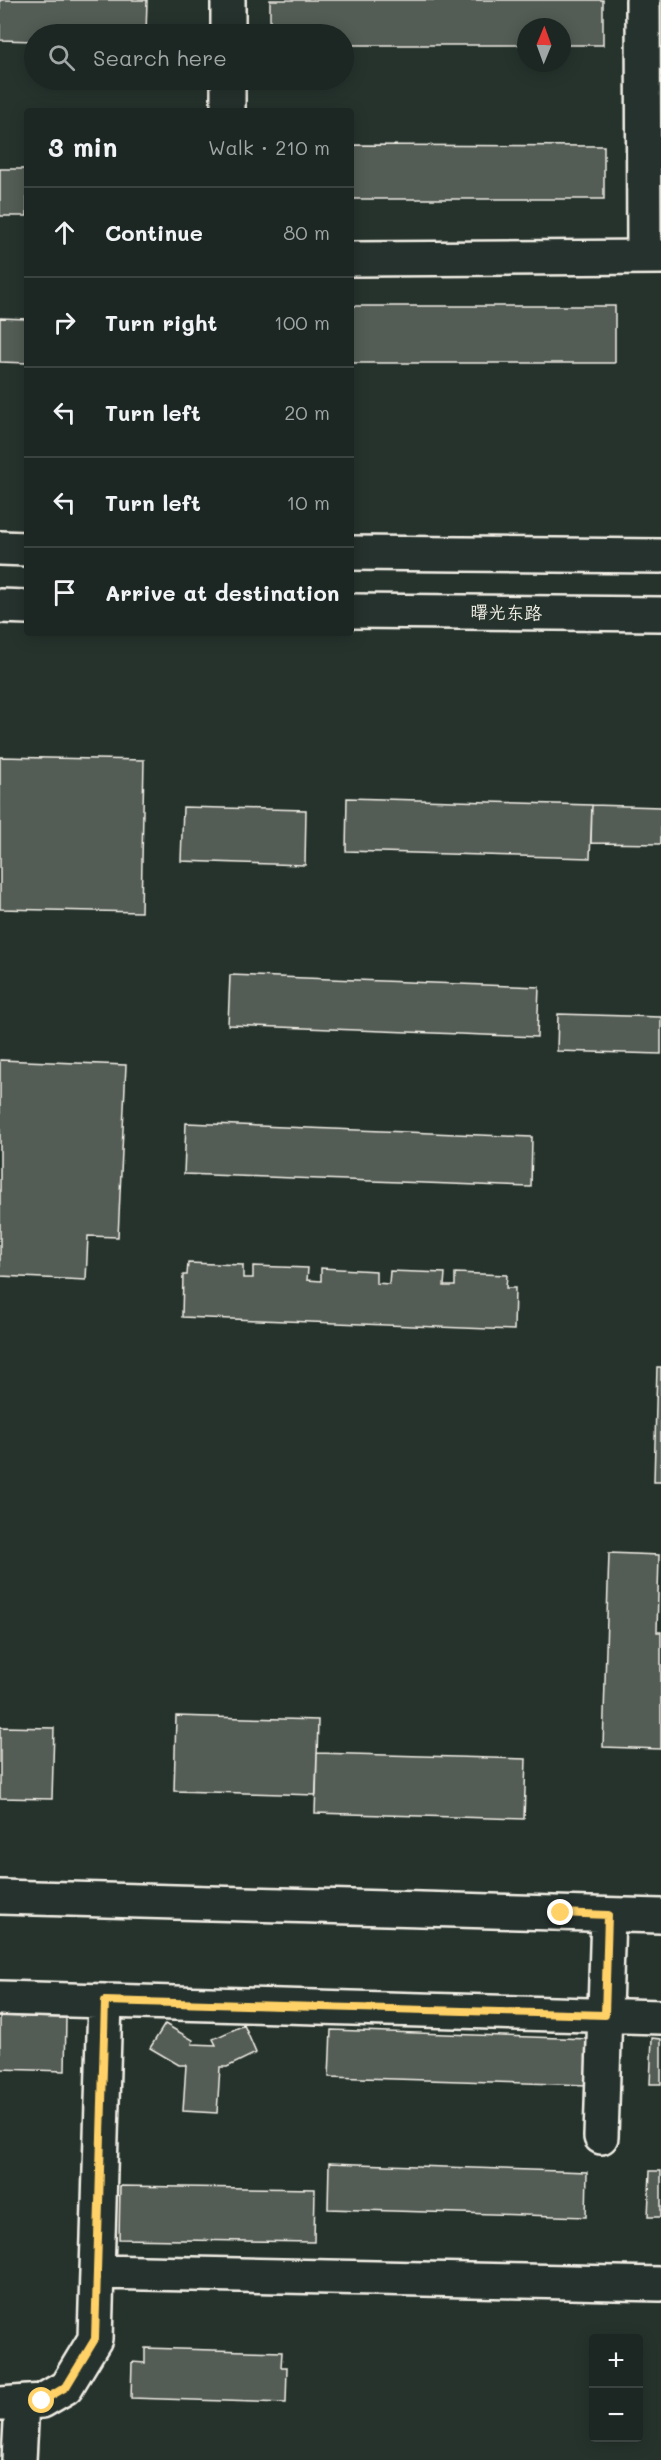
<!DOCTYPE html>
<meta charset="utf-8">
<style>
body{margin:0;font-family:Mali,"LXGW WenKai TC",sans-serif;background:#252e2a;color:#f1f3f6}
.controls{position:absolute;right:18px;bottom:18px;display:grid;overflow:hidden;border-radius:6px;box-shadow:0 3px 15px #0003}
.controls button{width:54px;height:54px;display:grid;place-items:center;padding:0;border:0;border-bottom:2px solid #3a4340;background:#1c2622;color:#f1f3f6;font:30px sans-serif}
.compass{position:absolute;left:517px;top:18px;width:54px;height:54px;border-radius:50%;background:#1c2622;box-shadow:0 3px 15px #0003;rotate:1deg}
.stop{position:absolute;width:18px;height:18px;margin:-14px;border:4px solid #ffd166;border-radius:50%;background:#fff}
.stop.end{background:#ffd166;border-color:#fff;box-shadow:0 2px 6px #0008}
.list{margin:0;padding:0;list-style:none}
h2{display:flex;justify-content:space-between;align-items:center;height:78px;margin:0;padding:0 24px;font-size:26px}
h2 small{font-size:20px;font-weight:400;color:#a0a5a5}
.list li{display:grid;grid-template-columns:39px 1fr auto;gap:18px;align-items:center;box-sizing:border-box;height:90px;padding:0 24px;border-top:2px solid #3a4340}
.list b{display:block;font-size:22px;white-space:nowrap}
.list em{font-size:20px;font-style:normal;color:#a0a5a5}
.icon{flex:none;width:33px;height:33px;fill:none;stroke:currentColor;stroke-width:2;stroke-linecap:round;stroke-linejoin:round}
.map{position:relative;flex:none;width:661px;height:2460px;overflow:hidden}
.search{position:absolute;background:#1c2622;box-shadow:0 3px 15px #0003;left:24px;top:24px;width:330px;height:66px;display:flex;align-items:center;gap:15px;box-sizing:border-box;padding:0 21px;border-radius:33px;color:#a0a5a5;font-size:22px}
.panel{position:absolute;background:#1c2622;box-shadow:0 3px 15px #0003;left:24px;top:108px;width:330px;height:528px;border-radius:6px}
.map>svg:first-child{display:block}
.building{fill:#525c55;stroke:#f4f1e8;stroke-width:1.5}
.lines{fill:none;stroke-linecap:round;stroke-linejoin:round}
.minor-casing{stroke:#f4f1e8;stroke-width:38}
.major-casing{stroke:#f4f1e8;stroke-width:38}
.minor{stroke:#26332d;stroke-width:33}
.major{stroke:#26332d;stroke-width:33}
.route{stroke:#ffd166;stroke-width:8}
.labels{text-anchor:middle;stroke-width:5;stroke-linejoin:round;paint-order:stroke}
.street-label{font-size:18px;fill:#f4f1e8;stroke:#26332d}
</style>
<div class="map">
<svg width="661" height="2460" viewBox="0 0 661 2460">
<rect width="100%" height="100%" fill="#26332d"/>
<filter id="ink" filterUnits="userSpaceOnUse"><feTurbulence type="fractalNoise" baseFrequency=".0167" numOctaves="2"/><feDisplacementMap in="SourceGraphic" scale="12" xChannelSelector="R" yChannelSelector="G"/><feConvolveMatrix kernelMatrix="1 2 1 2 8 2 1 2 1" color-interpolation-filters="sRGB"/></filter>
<g filter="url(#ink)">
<path class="building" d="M0,0H147L146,34H34V41L0,40Z
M270,0H603V45H562V27H526V45H344V34H270Z
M351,145L604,146V199H351Z
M0,169H27V216H0Z
M351,306H615V363H351Z
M0,318L27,319V363L0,362Z
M0,757L144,760L141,912L0,909Z
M347,798L592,805L590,858L346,851Z
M592,805L661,807V844L591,843Z
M183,807L306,810L305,865L181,861Z
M230,975L539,987L537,1037L228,1025Z
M558,1014L661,1017V1054L557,1051Z
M0,1060L126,1065L118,1237L88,1236L86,1280L0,1276Z
M186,1123L532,1137L531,1187L184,1174Z
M188,1263L243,1265V1278H253V1266L308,1268L307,1280L321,1281V1268L376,1271V1283L389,1284L390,1271L445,1273L444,1286H455V1273L507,1275L506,1288H515L514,1330L182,1317L183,1275H187Z
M657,1367H661V1482H654Z
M609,1553L659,1555L657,1632H661V1749L603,1747Z
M176,1716L318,1720L316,1795L174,1791Z
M0,1727L54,1728L52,1799L0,1798Z
M317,1753L526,1759L524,1819L315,1813Z
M0,2016L66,2018L65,2071L0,2069Z
M165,2024L193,2040L192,2044L216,2045L213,2039L244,2025L256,2053L227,2067H220L217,2113L183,2111L186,2065H179L150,2048Z
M331,2030L589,2039L588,2085L329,2077Z
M652,2038L661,2039V2084H650Z
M329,2163L587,2172L586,2217L328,2209Z
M650,2171H661V2217H648Z
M120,2186L315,2189L314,2242L119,2239Z
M145,2348L282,2352L281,2367H287L286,2403L131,2398L132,2362L145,2363Z"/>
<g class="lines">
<defs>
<path id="minor" d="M228,0V34
M643,0L644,257
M228,80V111
M351,259L661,257
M0,1897L661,1916
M0,1998L661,2017
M601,2137L608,1915
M97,2272L661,2284
M0,2404L42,2401L66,2387L95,2339L105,2001
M19,2460L22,2403"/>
<path id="major" d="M0,548L27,549
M351,553L661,556
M0,606L27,607
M351,611L661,614"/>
</defs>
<use href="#minor" class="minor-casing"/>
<use href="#major" class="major-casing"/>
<use href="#minor" class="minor"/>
<use href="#major" class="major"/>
</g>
</g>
<g class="lines" filter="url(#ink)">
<path class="route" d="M42,2401L66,2387L95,2339L105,2001L605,2015L608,1915L561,1913"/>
</g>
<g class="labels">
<g class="street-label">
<text transform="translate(506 613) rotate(1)" y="6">曙光东路</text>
</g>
</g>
</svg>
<div class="controls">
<button>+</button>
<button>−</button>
</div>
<svg class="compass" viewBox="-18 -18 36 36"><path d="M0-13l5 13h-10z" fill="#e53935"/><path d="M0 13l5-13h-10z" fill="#a0a5a5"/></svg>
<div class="stop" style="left:42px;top:2401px"></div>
<div class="stop end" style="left:561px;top:1913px"></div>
<div class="search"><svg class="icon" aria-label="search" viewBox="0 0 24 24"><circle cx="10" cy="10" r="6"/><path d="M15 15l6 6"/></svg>Search here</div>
<section class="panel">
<h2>3 min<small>Walk · 210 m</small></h2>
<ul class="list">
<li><svg class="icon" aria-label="ahead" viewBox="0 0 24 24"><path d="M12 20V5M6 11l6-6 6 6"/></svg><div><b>Continue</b></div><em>80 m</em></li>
<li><svg class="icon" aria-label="right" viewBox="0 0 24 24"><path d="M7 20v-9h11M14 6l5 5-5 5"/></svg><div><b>Turn right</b></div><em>100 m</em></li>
<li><svg class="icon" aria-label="left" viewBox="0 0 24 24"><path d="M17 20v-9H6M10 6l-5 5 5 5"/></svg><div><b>Turn left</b></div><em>20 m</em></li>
<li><svg class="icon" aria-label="left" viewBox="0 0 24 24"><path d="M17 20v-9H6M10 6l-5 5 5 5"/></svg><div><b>Turn left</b></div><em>10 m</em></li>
<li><svg class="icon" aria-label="arrive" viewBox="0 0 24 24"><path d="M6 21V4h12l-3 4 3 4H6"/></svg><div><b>Arrive at destination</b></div></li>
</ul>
</section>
</div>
